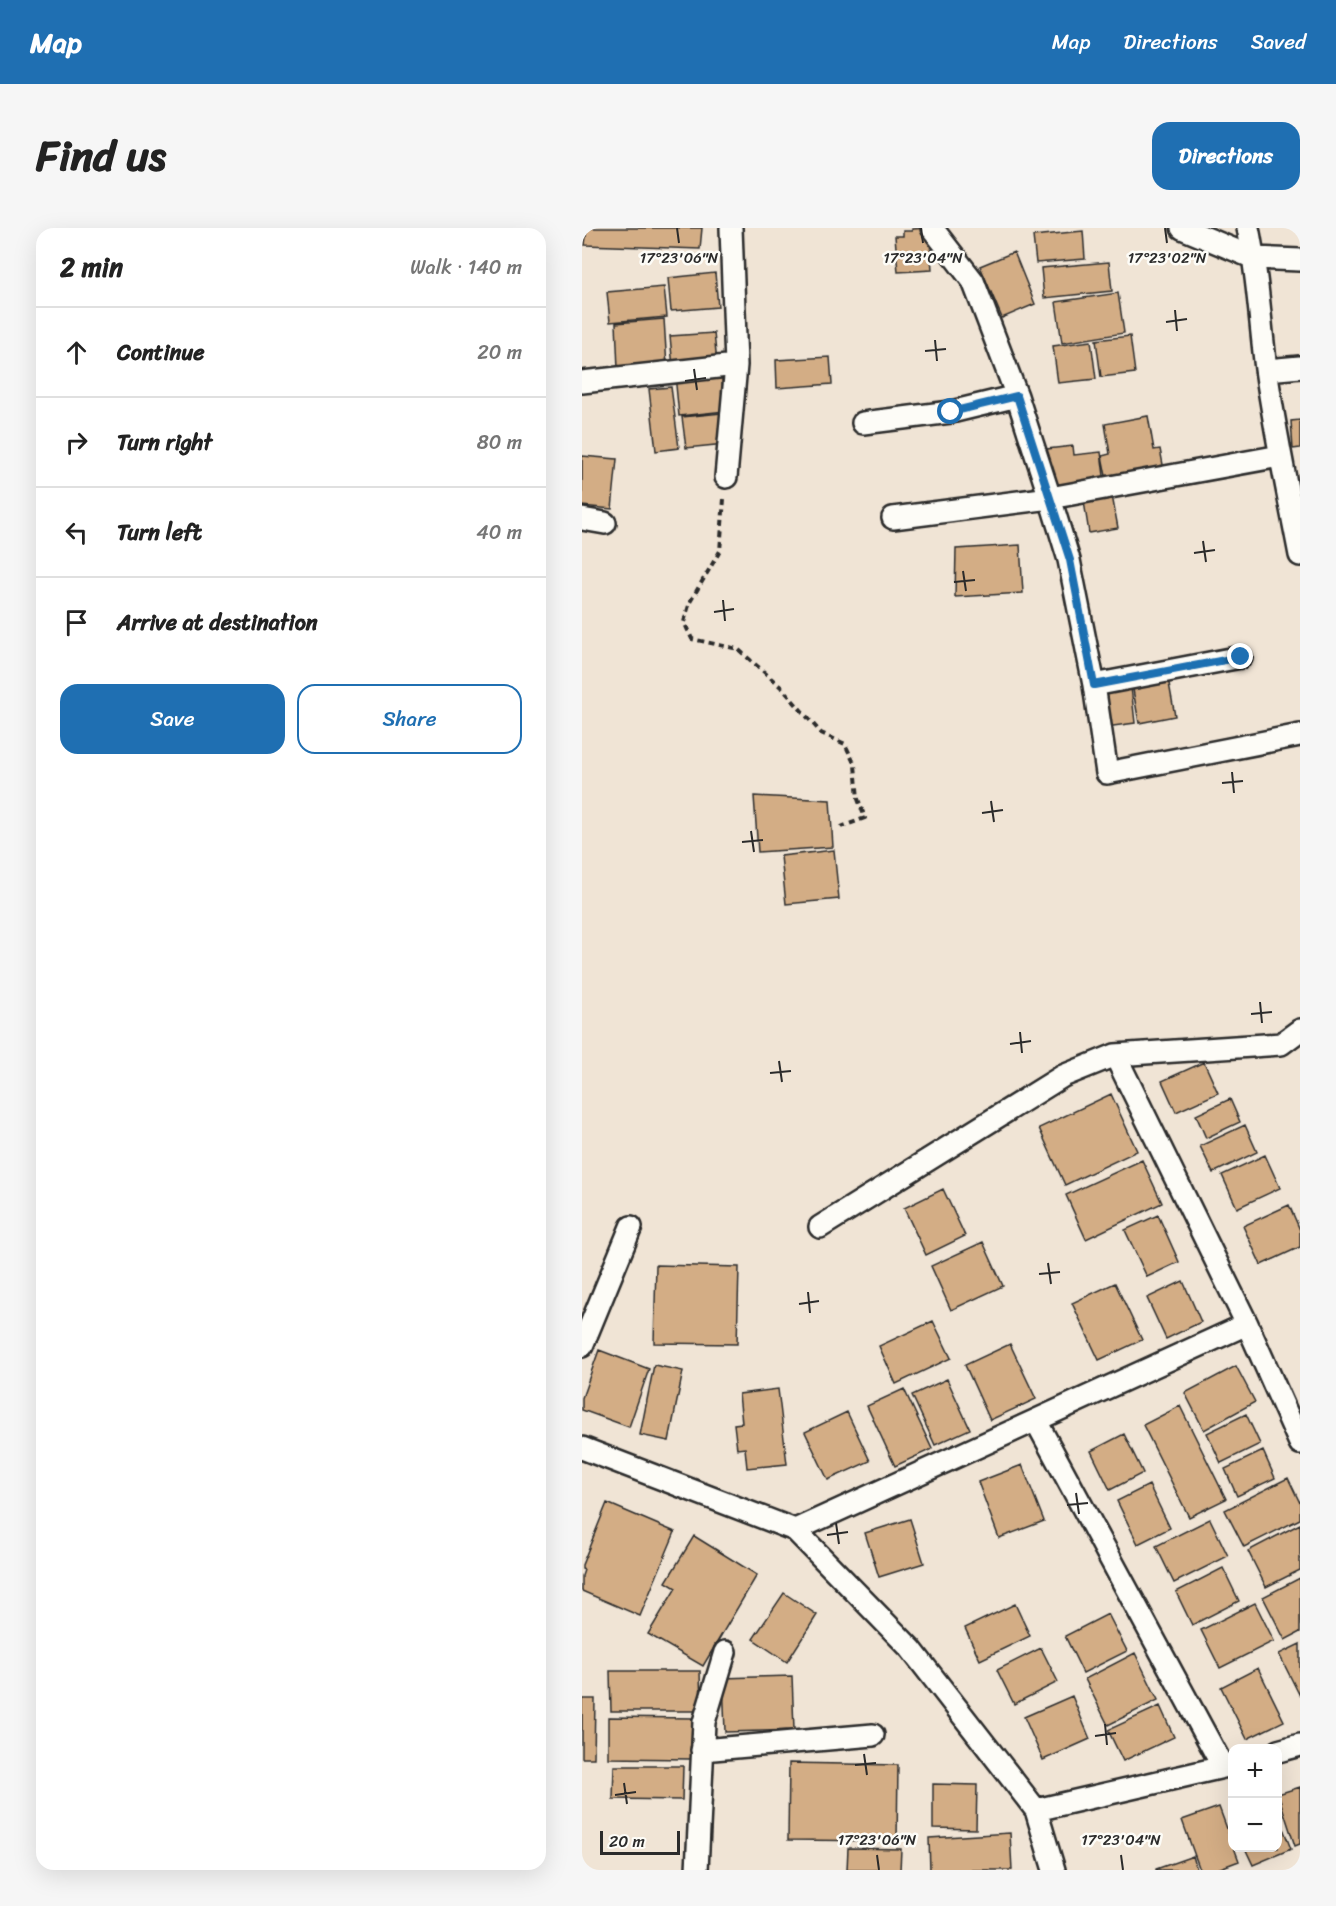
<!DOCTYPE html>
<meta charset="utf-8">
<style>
body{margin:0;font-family:Sriracha,sans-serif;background:#f6f6f6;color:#222}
.controls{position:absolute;right:18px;bottom:18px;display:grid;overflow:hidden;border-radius:12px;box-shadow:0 6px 24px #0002}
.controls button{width:54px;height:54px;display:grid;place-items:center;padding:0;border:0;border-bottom:2px solid #e0e0e0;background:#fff;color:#222;font:30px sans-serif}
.scale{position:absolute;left:18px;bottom:15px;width:80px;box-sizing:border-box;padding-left:6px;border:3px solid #2b2b2b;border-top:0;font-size:16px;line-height:21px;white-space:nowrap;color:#2b2b2b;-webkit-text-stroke:4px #fdfcf7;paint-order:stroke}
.stop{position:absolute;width:18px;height:18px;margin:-14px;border:4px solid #1f6fb2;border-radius:50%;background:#fff}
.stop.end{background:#1f6fb2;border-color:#fff;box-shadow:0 2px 6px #0008}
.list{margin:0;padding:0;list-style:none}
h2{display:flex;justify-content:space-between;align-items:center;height:78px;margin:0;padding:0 24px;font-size:26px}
h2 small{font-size:20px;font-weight:400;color:#767676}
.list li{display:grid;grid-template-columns:39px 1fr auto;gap:18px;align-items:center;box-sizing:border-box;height:90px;padding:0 24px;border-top:2px solid #e0e0e0}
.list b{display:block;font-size:22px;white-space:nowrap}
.list em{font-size:20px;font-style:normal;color:#767676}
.actions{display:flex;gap:12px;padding:18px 24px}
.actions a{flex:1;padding:14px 0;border:2px solid #1f6fb2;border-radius:18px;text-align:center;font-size:21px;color:#1f6fb2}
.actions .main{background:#1f6fb2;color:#fff}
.icon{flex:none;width:33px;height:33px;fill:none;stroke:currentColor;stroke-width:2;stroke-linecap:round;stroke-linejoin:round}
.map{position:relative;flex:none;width:718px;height:1642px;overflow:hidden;border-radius:18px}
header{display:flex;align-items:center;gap:36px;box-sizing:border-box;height:84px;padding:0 30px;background:#1f6fb2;color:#fff}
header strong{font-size:28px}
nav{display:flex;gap:33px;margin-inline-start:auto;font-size:21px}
.intro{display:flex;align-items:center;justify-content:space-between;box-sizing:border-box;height:144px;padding:0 36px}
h1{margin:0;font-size:42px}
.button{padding:15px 27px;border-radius:18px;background:#1f6fb2;color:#fff;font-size:21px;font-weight:700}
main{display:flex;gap:36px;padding:0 36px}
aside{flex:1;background:#fff;border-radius:18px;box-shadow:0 6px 24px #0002}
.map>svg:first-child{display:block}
.building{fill:#d3ad85;stroke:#2b2b2b;stroke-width:1.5}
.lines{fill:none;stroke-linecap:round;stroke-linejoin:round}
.street-casing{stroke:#2b2b2b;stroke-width:26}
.path{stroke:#2b2b2b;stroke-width:4;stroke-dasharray:6 4.5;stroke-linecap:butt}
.street{stroke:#fdfcf7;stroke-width:21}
.route{stroke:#1f6fb2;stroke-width:8}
.ticks{fill:none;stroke:#2b2b2b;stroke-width:2}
.ticks-label{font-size:15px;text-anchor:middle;fill:#2b2b2b;stroke:#fdfcf7;stroke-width:5;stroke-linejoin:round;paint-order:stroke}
</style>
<header>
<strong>Map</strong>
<nav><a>Map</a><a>Directions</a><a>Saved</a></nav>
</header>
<div class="intro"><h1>Find us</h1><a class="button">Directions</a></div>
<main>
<aside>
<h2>2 min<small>Walk · 140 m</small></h2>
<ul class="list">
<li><svg class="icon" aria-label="ahead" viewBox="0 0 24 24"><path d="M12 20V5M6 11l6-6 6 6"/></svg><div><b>Continue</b></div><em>20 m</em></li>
<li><svg class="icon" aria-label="right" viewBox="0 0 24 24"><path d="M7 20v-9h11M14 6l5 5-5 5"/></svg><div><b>Turn right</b></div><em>80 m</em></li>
<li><svg class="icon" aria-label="left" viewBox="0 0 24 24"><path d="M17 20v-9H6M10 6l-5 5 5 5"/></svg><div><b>Turn left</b></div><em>40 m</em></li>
<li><svg class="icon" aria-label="arrive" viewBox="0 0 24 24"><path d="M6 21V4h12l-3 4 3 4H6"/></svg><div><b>Arrive at destination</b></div></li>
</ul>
<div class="actions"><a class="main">Save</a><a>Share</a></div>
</aside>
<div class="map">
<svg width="718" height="1642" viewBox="0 0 718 1642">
<rect width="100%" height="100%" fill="#f0e4d5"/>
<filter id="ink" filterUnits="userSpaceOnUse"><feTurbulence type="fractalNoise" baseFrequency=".0167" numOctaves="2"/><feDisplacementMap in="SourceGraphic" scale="12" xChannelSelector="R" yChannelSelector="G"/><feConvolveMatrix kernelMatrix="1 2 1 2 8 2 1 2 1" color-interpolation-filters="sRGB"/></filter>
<g filter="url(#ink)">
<path class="building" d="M5,0H120L118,21L3,17Z
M347,0L350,42L316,44L313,8H321V3H330V1Z
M501,3L503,31L454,35L451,8Z
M432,24L453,76L420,90L398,38Z
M527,34L530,63L462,70L459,40Z
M133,45L136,79L89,83L86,50Z
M82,59L85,89L28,94L25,64Z
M536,65L542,105L480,115L474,74Z
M82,91L85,139L36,141L34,95Z
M132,105L135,135L91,139L88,108Z
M548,108L553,145L519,149L514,112Z
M509,113L514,151L476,155L471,118Z
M248,129L250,156L195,160L194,132Z
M139,142L143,183L97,188L93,147Z
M89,159L97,220L74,223L67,161Z
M140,185L143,216L104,220L100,189Z
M566,188L572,222L578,221L583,247L526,258L520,228L528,226L523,196Z
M718,192V220L711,221L709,193Z
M491,218L492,227L519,224L523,256L470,263L465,221Z
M0,228L35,231L30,281L0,278Z
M529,262L536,300L507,305L501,267Z
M438,317L441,365L373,369L374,321Z
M586,450L593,488L557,495L550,456Z
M549,459L553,495L524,499L520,462Z
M172,568L248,572L251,619L176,624Z
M252,622L257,671L204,676L199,628Z
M622,834L636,865L594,884L580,853Z
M529,866L555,923L483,957L457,900Z
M648,871L658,894L624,910L614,887Z
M663,897L675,924L631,945L618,918Z
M683,927L698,960L655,980L640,947Z
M560,932L580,975L504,1011L484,967Z
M361,961L383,1008L344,1027L322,980Z
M707,977L718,1002V1019L679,1037L661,998Z
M576,987L597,1034L565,1049L543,1002Z
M401,1014L421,1058L369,1082L349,1038Z
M74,1037L157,1039L155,1116L72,1115Z
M601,1053L619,1094L584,1111L565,1070Z
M533,1055L560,1112L517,1132L490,1075Z
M351,1093L369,1130L314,1156L297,1118Z
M428,1116L454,1171L408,1192L383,1137Z
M17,1122L67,1141L47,1199L0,1182V1170Z
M72,1137L101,1143L87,1213L58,1207Z
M654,1138L673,1174L622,1202L603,1165Z
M365,1151L388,1201L353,1217L330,1167Z
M196,1161L205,1236L165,1240L163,1220L155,1221L152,1196L160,1195L157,1166Z
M322,1161L350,1221L313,1238L285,1178Z
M598,1178L644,1271L607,1289L561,1197Z
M265,1184L288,1233L246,1252L223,1204Z
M664,1186L678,1216L639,1235L625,1205Z
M542,1206L561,1245L528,1262L509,1223Z
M681,1223L693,1250L655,1268L643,1241Z
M440,1237L462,1293L417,1310L396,1254Z
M706,1250L718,1275V1291L662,1319L643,1282Z
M567,1257L588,1300L556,1316L535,1273Z
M25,1275L93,1304L58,1388L0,1363V1348L2,1342L0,1341V1337Z
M328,1291L342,1335L297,1349L283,1305Z
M628,1291L646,1328L592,1355L574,1318Z
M718,1296V1342L684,1359L666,1323Z
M112,1308L175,1347L121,1438L66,1406L94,1360L84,1354Z
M641,1340L657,1373L610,1397L594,1364Z
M718,1350V1404L703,1412L681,1369Z
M202,1365L235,1387L205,1434L171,1411Z
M673,1375L692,1413L638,1440L619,1402Z
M433,1376L448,1408L398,1432L383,1400Z
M526,1386L545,1423L501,1445L483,1408Z
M718,1416V1468L697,1426Z
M459,1420L476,1454L432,1476L415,1442Z
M553,1425L576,1472L526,1497L503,1451Z
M676,1440L702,1493L665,1511L639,1459Z
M28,1443H118L119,1483H29Z
M210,1448L212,1502L143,1504L141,1450Z
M490,1468L508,1511L461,1532L442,1489Z
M0,1471H13L12,1530H0Z
M578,1478L592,1509L541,1533L526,1502Z
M26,1489L110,1490L109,1531L26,1530Z
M207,1535L316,1537L315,1613L206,1612Z
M32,1538H101L100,1572L31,1571Z
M351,1556L395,1557L394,1601L351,1600Z
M718,1559V1616L713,1618L696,1566Z
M637,1579L657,1633L633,1642H618L600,1592Z
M696,1587L709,1621L671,1637L663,1620H696Z
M428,1605L430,1642H348L347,1610Z
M266,1620L319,1621L318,1642H265Z
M611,1628L615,1642H574V1641Z"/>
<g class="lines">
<defs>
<path id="street" d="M350,0L391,53L435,168L468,270L487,332L512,457L525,545L718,507
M600,0L672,30L718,32
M666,0C676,47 678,94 684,141C693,204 706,265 718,327
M685,142L718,139
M0,154L154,137
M281,195L369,184L435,168
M144,249L154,137L149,0
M311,290L468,270L698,228
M0,291L23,295
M512,457L659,429
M533,827L665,1096L718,1215
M238,999L481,848L533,827L699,816L718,802
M0,1118L49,999
M454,1193L641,1539
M0,1220L213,1302L329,1421L454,1582L472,1642
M213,1302L665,1096
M120,1522L291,1507
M696,1523L718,1517
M454,1582L650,1537
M115,1642L122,1494L143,1424"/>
</defs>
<use href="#street" class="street-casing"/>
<path class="path" d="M142,271L138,323L108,374L102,394L110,411L156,421L200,460L239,505L263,516L273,537L276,571L283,590L259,599"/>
<use href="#street" class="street"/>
</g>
</g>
<g class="lines" filter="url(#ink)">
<path class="route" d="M369,184L435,168L488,332L512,457L659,429"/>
</g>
<path class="ticks" d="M95,0L97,15M339,0L341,15M583,0L585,15M593,82L595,103M584,94L605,91M353,112L355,133M343,123L364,121M112,141L115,162M103,153L124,150M621,313L624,334M612,325L633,322M381,343L384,363M372,354L393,352M141,372L143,393M132,384L152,381M650,544L652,565M640,555L661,553M409,573L412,594M400,585L421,582M169,603L172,624M160,614L181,612M678,774L680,795M669,786L690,784M438,804L440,825M428,816L449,813M197,833L200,854M188,845L209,843M466,1035L469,1056M457,1046L478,1044M226,1064L228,1085M217,1076L237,1073M494,1265L497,1286M485,1277L506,1275M254,1295L257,1316M245,1307L266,1304M523,1496L525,1517M513,1508L534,1505M282,1526L285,1547M273,1537L294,1535M42,1555L45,1576M33,1567L54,1564M295,1627L297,1642M539,1627L541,1642"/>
<g class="ticks-label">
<text x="97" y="35">17°23'06"N</text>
<text x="341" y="35">17°23'04"N</text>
<text x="585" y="35">17°23'02"N</text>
<text x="295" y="1617">17°23'06"N</text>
<text x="539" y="1617">17°23'04"N</text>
</g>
</svg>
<div class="controls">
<button>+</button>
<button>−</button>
</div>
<div class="scale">20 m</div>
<div class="stop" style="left:369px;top:184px"></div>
<div class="stop end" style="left:659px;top:429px"></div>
</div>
</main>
